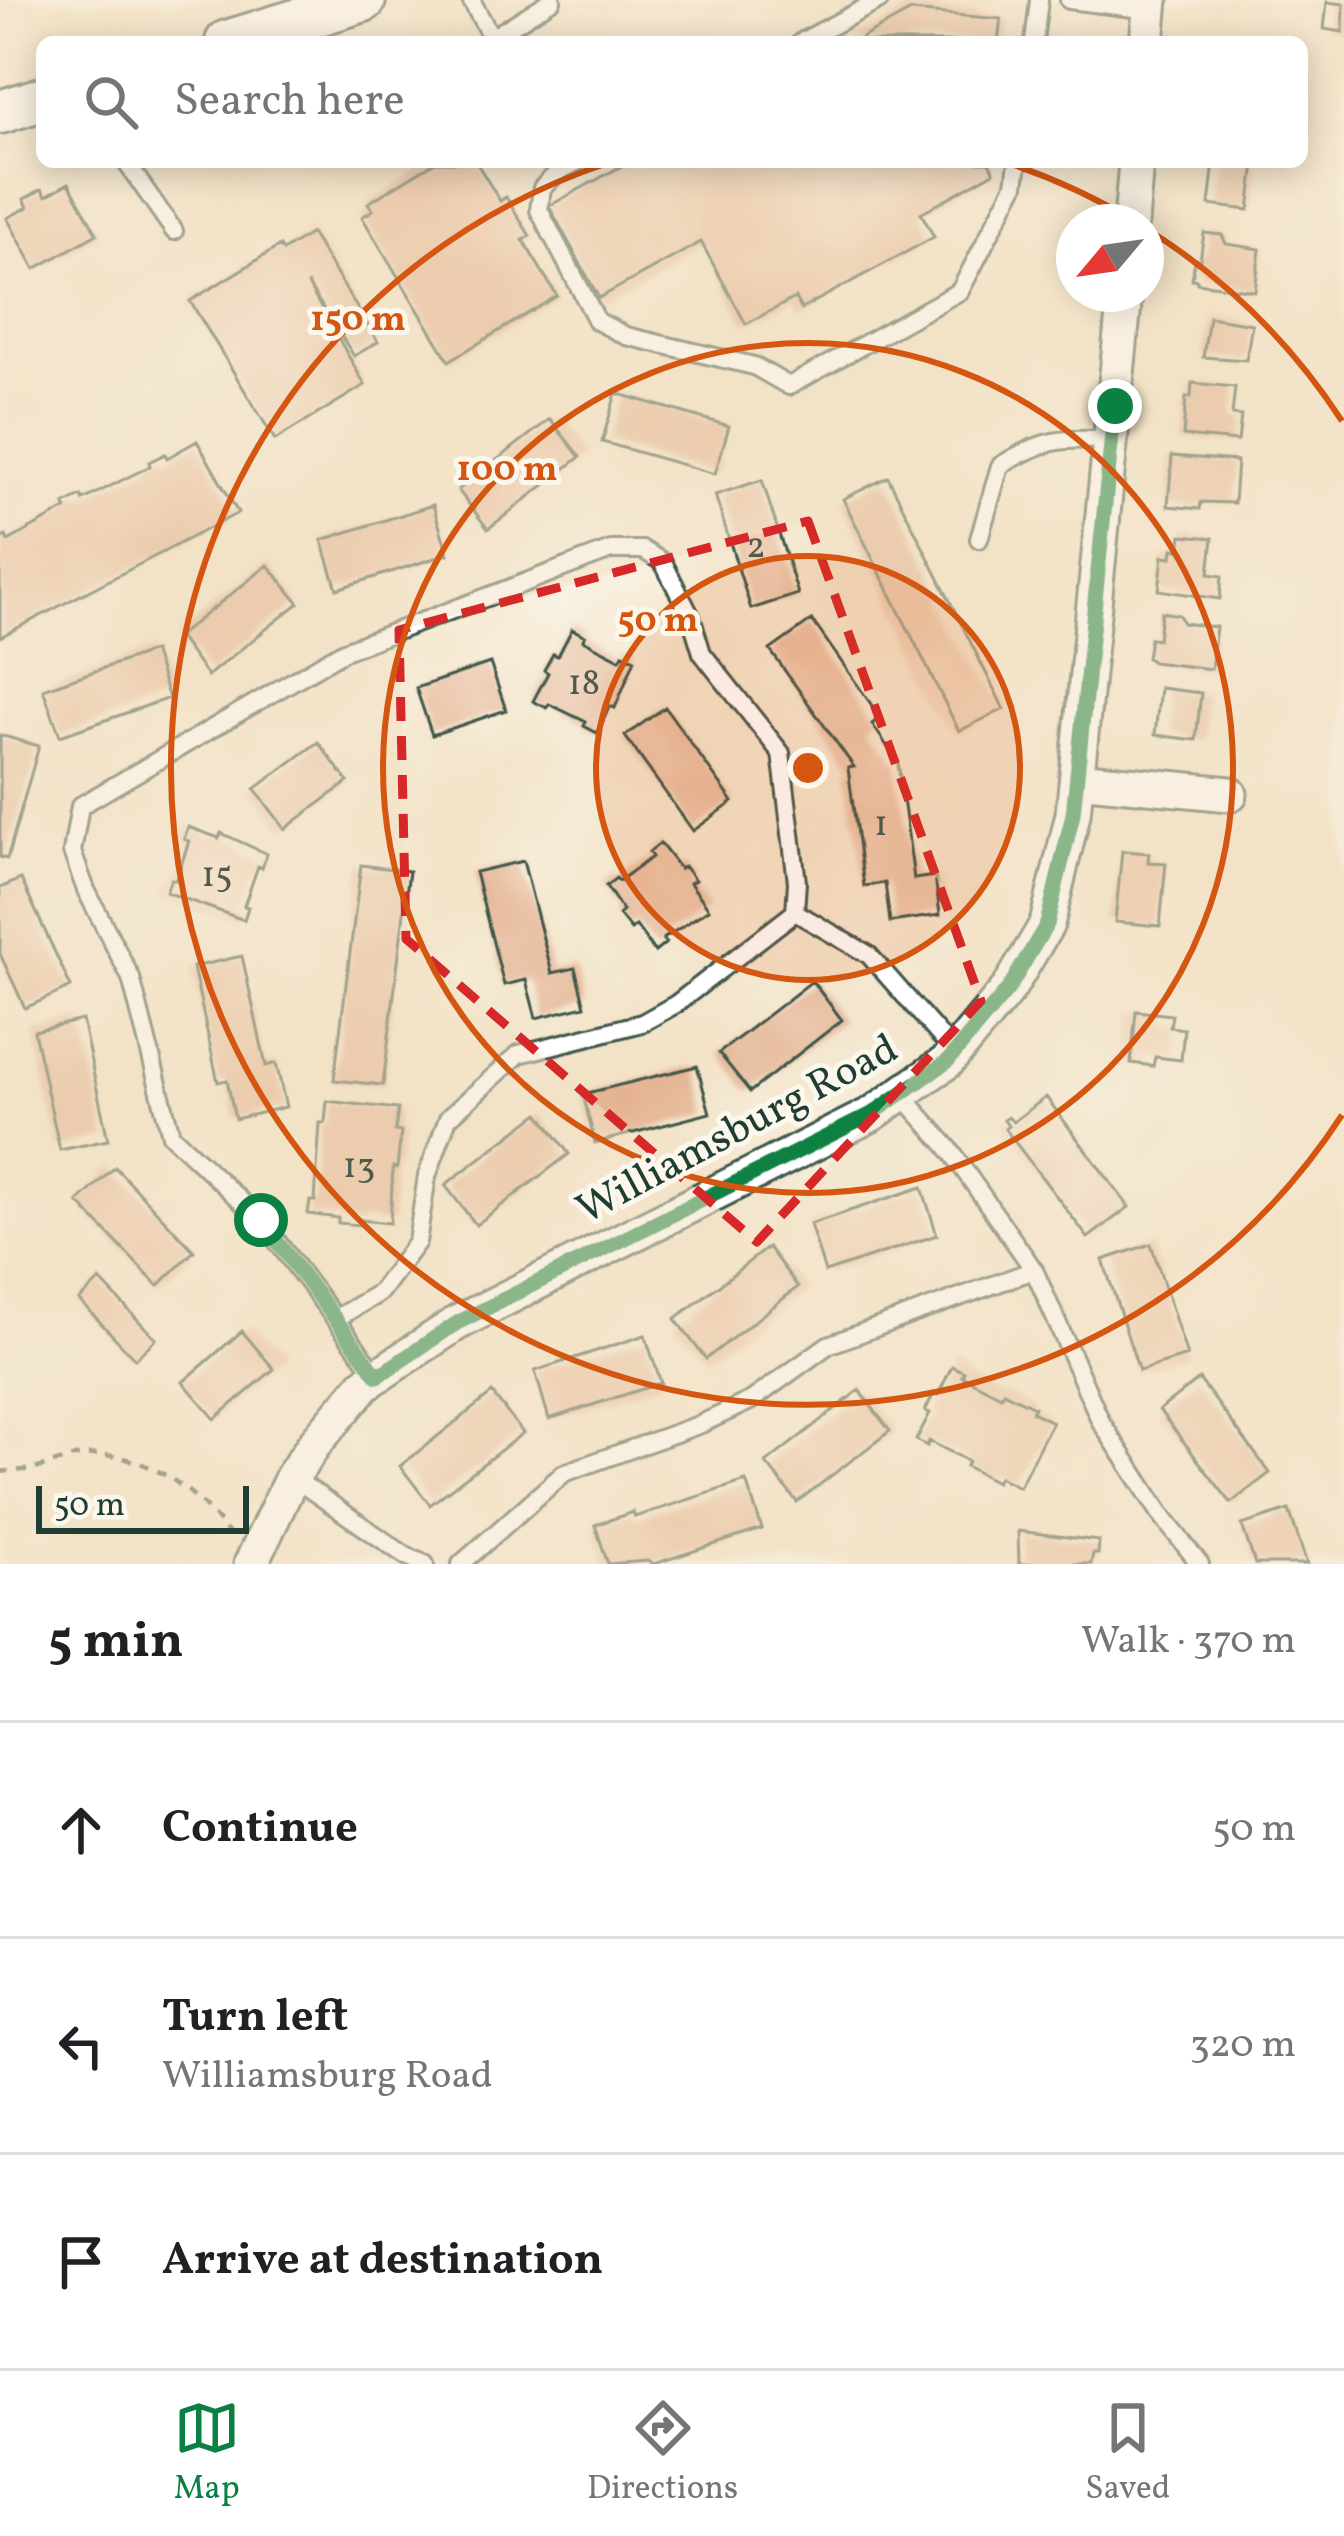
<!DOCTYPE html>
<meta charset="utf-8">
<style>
body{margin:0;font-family:Vollkorn,serif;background:#f2f2f2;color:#202124}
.compass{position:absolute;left:1056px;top:204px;width:108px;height:108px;border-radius:50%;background:#fff;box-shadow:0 6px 30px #0003;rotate:241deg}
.scale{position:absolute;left:36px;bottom:30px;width:213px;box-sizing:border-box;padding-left:12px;border:6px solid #1f3d34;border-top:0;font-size:33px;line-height:42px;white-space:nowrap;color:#1f3d34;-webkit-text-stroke:9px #fbf7ec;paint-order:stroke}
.stop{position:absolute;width:36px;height:36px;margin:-27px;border:9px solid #0b8043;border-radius:50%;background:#fff}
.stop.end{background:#0b8043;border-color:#fff;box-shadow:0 3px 12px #0008}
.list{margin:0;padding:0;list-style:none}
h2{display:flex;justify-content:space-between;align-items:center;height:156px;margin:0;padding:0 48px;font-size:51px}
h2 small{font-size:39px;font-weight:400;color:#757577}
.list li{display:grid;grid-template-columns:78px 1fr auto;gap:36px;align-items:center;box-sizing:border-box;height:216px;padding:0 48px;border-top:3px solid #e0e0e0}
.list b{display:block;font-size:45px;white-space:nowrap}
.list p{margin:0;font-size:39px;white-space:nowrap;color:#757577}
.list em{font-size:39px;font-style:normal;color:#757577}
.icon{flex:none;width:66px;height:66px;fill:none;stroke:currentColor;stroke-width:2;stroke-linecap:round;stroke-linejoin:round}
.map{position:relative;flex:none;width:1344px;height:1564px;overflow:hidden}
.search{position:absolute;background:#fff;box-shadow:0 6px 30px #0003;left:36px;right:36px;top:36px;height:132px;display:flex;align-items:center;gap:30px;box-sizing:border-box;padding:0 42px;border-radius:18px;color:#757577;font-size:45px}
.sheet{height:804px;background:#fff}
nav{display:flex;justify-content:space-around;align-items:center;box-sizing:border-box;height:168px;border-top:3px solid #e0e0e0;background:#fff;font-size:33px;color:#757577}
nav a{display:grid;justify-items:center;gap:6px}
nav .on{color:#0b8043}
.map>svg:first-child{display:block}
.building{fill:#e4b291}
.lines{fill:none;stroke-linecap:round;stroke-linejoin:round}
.service-casing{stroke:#3f564a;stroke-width:22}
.minor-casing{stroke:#3f564a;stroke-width:39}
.tertiary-casing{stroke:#3f564a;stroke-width:48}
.path{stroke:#3f564a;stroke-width:4.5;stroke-dasharray:9 9;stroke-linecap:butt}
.service{stroke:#fff;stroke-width:16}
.minor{stroke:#fff;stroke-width:33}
.tertiary{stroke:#fff;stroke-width:42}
.route{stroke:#0b8043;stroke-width:15}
.marked{fill:none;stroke:#d62828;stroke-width:9;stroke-dasharray:24 15;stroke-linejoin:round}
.ring{fill:none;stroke:#d45610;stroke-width:6}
.labels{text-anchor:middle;stroke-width:10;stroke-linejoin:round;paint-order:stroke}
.number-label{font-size:36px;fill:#505a4b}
.street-label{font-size:42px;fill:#1f3d34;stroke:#fbf7ec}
.centre{fill:#d45610;stroke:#fbf7ec;stroke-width:6}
.ring-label{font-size:36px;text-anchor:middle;font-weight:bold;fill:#d45610;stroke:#fbf7ec;stroke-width:10;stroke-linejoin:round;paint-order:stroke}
</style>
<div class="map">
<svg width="1344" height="1564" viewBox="0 0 1344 1564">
<rect width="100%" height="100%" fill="#fbf7ec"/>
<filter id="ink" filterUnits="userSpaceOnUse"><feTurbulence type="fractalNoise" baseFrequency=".00833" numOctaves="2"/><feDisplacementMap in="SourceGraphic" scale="24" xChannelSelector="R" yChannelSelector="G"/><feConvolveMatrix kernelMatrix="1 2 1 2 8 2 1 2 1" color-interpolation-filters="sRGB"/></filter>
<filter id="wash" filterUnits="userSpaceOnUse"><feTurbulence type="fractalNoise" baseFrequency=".004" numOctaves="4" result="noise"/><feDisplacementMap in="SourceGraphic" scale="48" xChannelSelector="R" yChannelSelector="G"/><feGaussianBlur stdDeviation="2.7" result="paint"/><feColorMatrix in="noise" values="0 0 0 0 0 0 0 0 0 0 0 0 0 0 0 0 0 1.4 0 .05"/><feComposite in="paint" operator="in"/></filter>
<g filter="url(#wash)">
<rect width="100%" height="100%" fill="#f2e2c6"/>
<g id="blocks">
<path class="building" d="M1327,2L1344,4L1343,32L1324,29Z
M911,11L1001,19L998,42H854Z
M435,162H476L500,201L506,197L530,236L523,240L557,296L449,361L362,217L373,210L368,203Z
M629,162H989L994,172L921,213L934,237L801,309L795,298L746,324L701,242L599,298L549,206Z
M1214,162L1255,164L1249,210L1209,205Z
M69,183L97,234L35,269L7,218L28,207L24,199L42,189L46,196Z
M311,233L378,342L354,356L307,283L365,385L275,440L190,301L280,246L283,251Z
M1204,233L1222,235L1226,244L1260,249L1255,291L1197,283V280L1192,279L1195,259L1200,260Z
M1209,317L1252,324L1246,360L1203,357Z
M1192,383L1235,387L1232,415L1241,416L1238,441L1183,436L1186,397H1191Z
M616,393L729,426L715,474L602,442Z
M550,419L580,457L488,529L458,490Z
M197,441L238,513L0,637V539L6,536L8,541L66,509L65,504L81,496L83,500L150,466L149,462L165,454L167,458Z
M1172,456L1237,461L1234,503L1201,502L1200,509L1168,506Z
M888,477L1004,709L959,731L843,499Z
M762,480L798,594L751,609L715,495Z
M433,505L448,554L337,589L322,540Z
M1182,535L1213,538L1209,574L1222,576L1220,599L1159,590L1163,556L1172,557L1173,549L1180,550Z
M268,565L299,603L207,676L178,636Z
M1161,612L1179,615L1183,623L1216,627L1211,669L1153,662L1147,658L1150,638L1158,639Z
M812,620L880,717L872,724L898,762L914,879L935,876L940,915L890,922L885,883L864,886L848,768L854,767L770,650Z
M572,629L585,636L583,640L620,659L623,654L635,659L615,708L610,706L597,733L584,726L586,722L549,704L547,708L533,701L548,673L544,670L553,654L558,656Z
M153,651L169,698L60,736L43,689Z
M490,663L506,710L432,735L416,688Z
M1160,688L1201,693L1196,740L1155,735Z
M665,707L733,802L693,831L625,736Z
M0,735L39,746L7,859L0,857Z
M318,742L348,782L285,829L255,789Z
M188,827L219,838L221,833L267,854L262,868L258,866L244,906L248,907L244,920L166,892L171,879L176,880L189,841L184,839Z
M660,843L680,869L684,866L695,880L690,883L709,909L663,939L666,943L655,952L636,926L631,930L619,915L623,911L606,886L616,878L619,881L652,857L649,852Z
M1122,851L1149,853L1148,862L1166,863L1160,926L1115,922Z
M523,861L552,973L575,968L585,1006L536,1018L526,980L504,985L475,872Z
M361,865L409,871L383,1085L334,1080Z
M21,879L71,987L25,1008L0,954V888Z
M242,956L266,1066L276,1063L286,1107L235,1119L227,1080L218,1082L193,967Z
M812,981L842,1020L750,1092L719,1053Z
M1136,1011L1172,1015L1170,1027L1184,1029L1181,1060L1155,1057L1153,1066L1131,1063Z
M82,1020L108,1140L60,1150L34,1031Z
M697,1066L710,1113L595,1143L583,1094Z
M1046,1097L1129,1207L1088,1238L1005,1129L1008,1126L1004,1120L1008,1117L1013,1122Z
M327,1101L398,1109L395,1131L401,1132L397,1168L393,1167L390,1223L360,1220L359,1225L338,1223V1218L308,1214L310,1201H315L320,1123H325Z
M539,1113L569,1154L476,1225L445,1185Z
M115,1167L194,1251L158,1286L78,1202Z
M922,1187L937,1235L825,1272L810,1224Z
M1151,1244L1187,1356L1139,1371L1103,1260Z
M768,1247L798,1287L706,1359L675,1319Z
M100,1280L156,1339L135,1359L79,1300Z
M242,1331L274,1369L215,1419L183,1382Z
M645,1335L661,1383L549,1419L535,1371Z
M952,1366L964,1372L962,1376L1001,1396L1003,1392L1034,1407L1032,1412L1052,1422L1019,1487L999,1477L996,1482L966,1466L968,1461L929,1441L927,1446L916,1440L930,1413L925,1411L934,1393L938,1395Z
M1199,1379L1270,1473L1231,1503L1159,1410Z
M859,1390L890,1431L797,1502L766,1463Z
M492,1393L523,1433L430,1505L400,1466Z
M746,1481L762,1529L654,1564L648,1561L608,1564L595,1525L633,1512L635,1517Z
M1289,1510L1307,1564H1255L1242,1525Z
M1018,1531L1099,1541L1098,1554H1093L1091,1564H1019Z"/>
</g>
</g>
<g filter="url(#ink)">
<use href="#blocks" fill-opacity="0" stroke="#3f564a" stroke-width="3"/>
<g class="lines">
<defs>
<path id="service" d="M471,0L494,42
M1069,0L1150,10
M492,38L552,0
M801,42L880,0
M1034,42L1039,0
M126,162L174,231
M577,162L559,171L542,188L539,210L597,321L626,336L754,366L789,386L960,291L1015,185L1018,162
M979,539L1000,466C1043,439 1062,437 1112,441
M795,912L869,955L956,1054
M901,1094L948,1147L1034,1270L1101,1422L1164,1519L1200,1564
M335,1319L379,1293L417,1242L427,1176L448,1118L519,1054L642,1023L676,1004L795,912L797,882L781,753L702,653L691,617L663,562L643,550H611L344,651L80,806L72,852L86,890L131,978L171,1135L261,1220L378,1376
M292,1477L406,1556L425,1564
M461,1564L564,1473L701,1424L752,1400L828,1345L1034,1270"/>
<path id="minor" d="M1147,42L1151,0
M1131,222L1136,162
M1077,779L1230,794
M251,1564L292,1477L315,1443L365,1384L457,1323L872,1114L948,1061L1009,988L1047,924L1073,814L1125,294"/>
<path id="tertiary" d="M227,42L364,0
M0,112L42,99"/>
</defs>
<use href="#service" class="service-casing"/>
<use href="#minor" class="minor-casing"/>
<use href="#tertiary" class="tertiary-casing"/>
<path class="path" d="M0,1472C12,1470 26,1471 38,1468C54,1464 68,1456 85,1455C145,1451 195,1489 230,1535"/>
<use href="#service" class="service"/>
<use href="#minor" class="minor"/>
<use href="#tertiary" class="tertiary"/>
</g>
</g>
<g class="lines" filter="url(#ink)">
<path class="route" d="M261,1220L378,1376L457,1323L872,1114L948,1061L1009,988L1047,924L1073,814L1115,406"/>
</g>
<path d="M0 0H1344V1564H0ZM808,521L981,1001L757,1242L406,939L399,630Z" fill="#f2e2c6" fill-opacity=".55" fill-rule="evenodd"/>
<path class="marked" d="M808,521L981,1001L757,1242L406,939L399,630Z"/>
<circle cx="808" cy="768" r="212" fill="#d45610" fill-opacity=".12"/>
<g class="ring">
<circle cx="808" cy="768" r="212"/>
<circle cx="808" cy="768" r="425"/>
<path d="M1342 1115A637 637 0 1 1 611 162M1005 162A637 637 0 0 1 1136 222M1150 231A637 637 0 0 1 1342 421"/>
</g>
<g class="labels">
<g class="number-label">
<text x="756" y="557">2</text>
<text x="584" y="694">18</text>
<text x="881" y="835">1</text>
<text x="217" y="886">15</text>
<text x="359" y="1177">13</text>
</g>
<g class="street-label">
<text transform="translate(736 1127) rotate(-28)" y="15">Williamsburg Road</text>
</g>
</g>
<circle cx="808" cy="768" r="18" class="centre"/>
<g class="ring-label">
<text x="358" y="330">150 m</text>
<text x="507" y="480">100 m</text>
<text x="658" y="631">50 m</text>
</g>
</svg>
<svg class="compass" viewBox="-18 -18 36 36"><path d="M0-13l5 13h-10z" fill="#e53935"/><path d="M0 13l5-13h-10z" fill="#757577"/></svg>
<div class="scale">50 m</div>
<div class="stop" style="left:261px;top:1220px"></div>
<div class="stop end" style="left:1115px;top:406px"></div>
<div class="search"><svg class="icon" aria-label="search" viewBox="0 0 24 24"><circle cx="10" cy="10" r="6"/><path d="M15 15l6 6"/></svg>Search here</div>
</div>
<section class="sheet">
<h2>5 min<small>Walk · 370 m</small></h2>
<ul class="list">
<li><svg class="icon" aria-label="ahead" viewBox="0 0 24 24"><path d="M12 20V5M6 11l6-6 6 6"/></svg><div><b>Continue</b></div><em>50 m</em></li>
<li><svg class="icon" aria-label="left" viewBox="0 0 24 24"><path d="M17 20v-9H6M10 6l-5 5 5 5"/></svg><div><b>Turn left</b><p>Williamsburg Road</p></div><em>320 m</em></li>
<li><svg class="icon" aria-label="arrive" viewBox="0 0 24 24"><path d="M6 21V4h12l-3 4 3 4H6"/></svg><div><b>Arrive at destination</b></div></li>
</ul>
</section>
<nav>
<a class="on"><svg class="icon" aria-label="map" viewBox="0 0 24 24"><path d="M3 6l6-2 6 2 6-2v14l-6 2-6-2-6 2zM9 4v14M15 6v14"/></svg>Map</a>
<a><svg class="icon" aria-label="directions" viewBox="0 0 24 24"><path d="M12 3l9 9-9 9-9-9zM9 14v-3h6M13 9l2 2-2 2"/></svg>Directions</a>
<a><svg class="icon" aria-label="saved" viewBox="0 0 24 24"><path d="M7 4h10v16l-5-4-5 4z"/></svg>Saved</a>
</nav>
